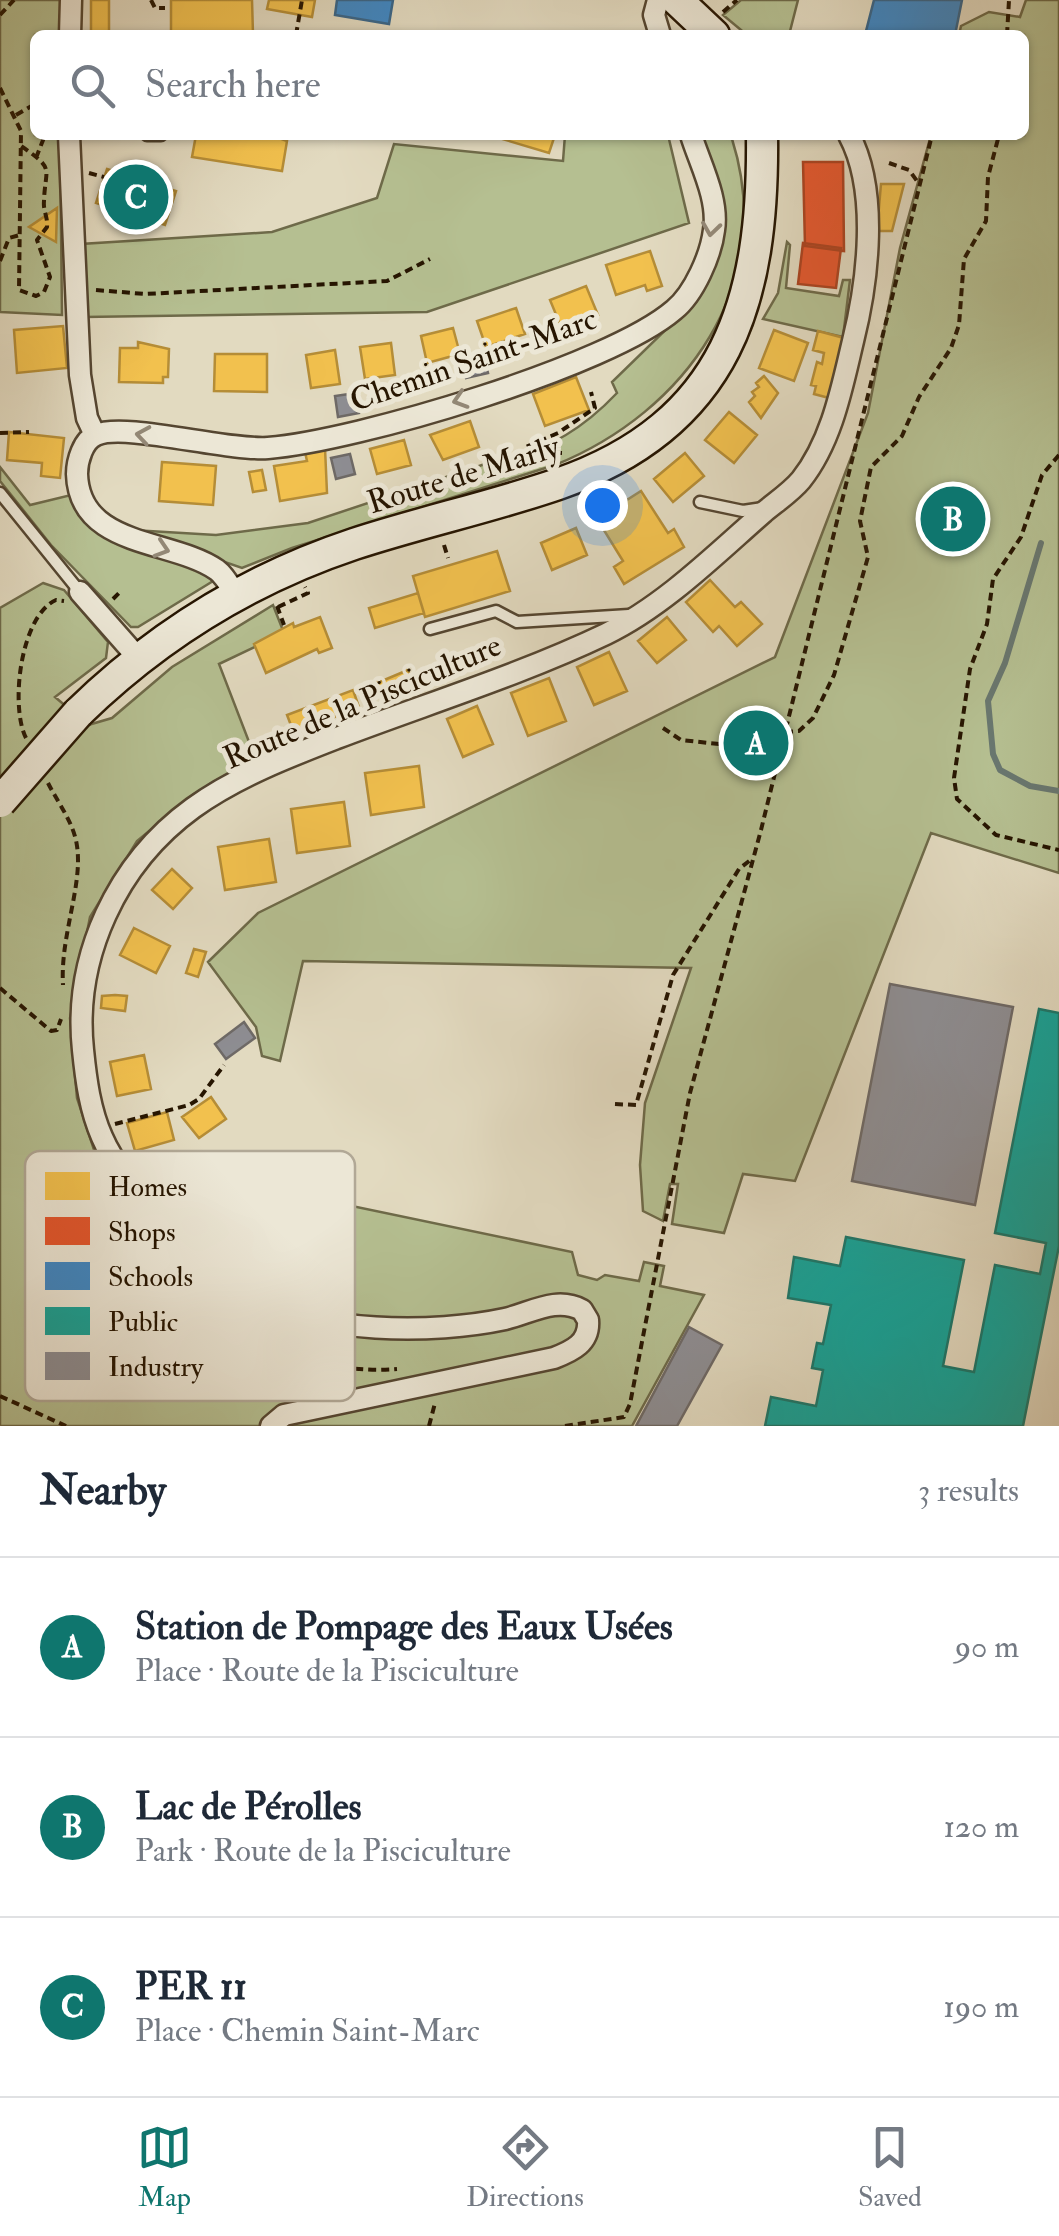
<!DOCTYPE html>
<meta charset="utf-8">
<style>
body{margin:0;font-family:"IM FELL Double Pica",serif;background:#f6f6f7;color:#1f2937}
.you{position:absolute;left:602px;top:505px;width:35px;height:35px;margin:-25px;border:8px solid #fff;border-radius:50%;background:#1a73e8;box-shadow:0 0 0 15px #1a73e833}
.badge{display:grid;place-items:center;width:65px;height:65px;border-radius:50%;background:#0f766e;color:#fff;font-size:32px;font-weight:700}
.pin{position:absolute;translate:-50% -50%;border:5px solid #fff;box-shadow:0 2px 10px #0006}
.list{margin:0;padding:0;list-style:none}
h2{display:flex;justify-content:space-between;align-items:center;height:130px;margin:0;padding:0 40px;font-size:42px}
h2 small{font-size:32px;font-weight:400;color:#747a83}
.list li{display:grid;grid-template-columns:65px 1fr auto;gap:30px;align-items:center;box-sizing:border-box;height:180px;padding:0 40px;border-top:2px solid #e0e1e3}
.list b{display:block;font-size:38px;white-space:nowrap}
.list p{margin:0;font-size:32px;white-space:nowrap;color:#747a83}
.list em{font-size:32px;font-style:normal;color:#747a83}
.icon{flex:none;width:55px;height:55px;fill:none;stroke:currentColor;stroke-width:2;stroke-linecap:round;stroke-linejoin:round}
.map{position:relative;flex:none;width:1059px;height:1426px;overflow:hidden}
.search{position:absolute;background:#fff;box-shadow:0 2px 8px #0004;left:30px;right:30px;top:30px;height:110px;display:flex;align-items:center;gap:25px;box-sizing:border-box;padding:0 35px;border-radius:15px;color:#747a83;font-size:38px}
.sheet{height:670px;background:#fff}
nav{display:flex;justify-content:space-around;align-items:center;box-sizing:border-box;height:140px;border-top:2px solid #e0e1e3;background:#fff;font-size:28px;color:#747a83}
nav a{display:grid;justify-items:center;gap:5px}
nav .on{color:#0f766e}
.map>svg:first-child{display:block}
.green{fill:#b5bf91;stroke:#6e6a49;stroke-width:2.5}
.homes{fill:#f2c14e;stroke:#b58d37;stroke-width:2.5}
.shops{fill:#e4572e;stroke:#ab4320;stroke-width:2.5}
.schools{fill:#3f88c5;stroke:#38668a;stroke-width:2.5}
.public{fill:#17a398;stroke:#1c786b;stroke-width:2.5}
.industry{fill:#8d8d92;stroke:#6e6966;stroke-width:2.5}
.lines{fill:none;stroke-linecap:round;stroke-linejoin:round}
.stream{stroke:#69776f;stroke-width:6}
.service-casing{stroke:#554631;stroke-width:15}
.minor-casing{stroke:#554631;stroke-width:25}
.secondary-casing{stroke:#261501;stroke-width:35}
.path{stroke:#261501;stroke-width:4;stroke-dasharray:8 5;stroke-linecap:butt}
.service{stroke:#ece7d6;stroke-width:10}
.minor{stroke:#ece7d6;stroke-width:20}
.secondary{stroke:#ece7d6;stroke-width:30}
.secondary-bridge-casing{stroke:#261501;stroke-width:35;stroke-linecap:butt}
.secondary-bridge{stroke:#ece7d6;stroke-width:30}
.oneway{stroke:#938876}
.labels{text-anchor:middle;stroke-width:10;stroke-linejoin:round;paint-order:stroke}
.street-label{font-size:32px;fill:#261501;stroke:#ece7d6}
.key{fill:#ece7d6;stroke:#b1a896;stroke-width:2.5}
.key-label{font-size:28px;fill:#261501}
</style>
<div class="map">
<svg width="1059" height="1426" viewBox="0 0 1059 1426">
<rect width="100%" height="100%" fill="#e2dac0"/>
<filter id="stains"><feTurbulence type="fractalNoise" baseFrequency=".002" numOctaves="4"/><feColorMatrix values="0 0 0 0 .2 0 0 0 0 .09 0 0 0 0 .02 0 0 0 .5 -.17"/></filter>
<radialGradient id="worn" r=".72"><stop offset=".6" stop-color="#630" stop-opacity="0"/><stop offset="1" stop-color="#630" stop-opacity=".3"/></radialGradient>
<path class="green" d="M0,0H64L62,35H35V135H60L62,315L0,312Z
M741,0H798L789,35H747L723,15Z
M1026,0H1059V873L931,833L795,1181L743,1174L724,1233L672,1224L678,1184H670L663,1221L643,1211L640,1165L645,1103L691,968L303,961L280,1061L262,1056L256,1027L208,962L258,913L775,657L868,413L900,248L931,135H1024V35H959L961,26L989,12L1020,17Z
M565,135H668L689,223L427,312L84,317L81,244L272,232L377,198L394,144L563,161Z
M698,135L732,139C778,284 686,412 555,465L292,548L242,568L132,530L216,535L308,523L491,462C541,455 583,429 617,393L612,382L684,312L721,232Z
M787,242L790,245L786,288L839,296L843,280H850L843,337L763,319L778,293Z
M0,467L30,505L71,495L188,566L218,578L138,627H131L51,545L0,481Z
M43,583L64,590L108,642L106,658L55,697L88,725L112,718L172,667L273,605L284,633L219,664L256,760L206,796L194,794L137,841L90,917L70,1018L77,1098L99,1165L193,1253L206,1238L193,1226L195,1212L215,1195L261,1187L572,1252L578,1275L597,1280L605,1275L639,1281L644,1262L664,1266L660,1286L704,1295L632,1426H0V608Z"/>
<path class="homes" d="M91,0H109V35H91Z
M171,0H252L253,34L171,35Z
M269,0H315L312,17L267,9Z
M196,135H271L287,141L282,171L192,157Z
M489,135H555L549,153Z
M107,169L176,191L165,225L96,203Z
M881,184H904L892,231H877Z
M57,208L56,242L29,227Z
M650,251L662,286L647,291L645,285L616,295L606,265Z
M586,286L598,315L562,329L550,300Z
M516,308L525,334L486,347L477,321Z
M63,326L67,368L17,373L14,330Z
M453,328L460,354L427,363L421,336Z
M774,330L808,343L794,381L759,368Z
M818,331L844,338L829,398L814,394L816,386L811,385L817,362L822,364L824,353L813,350Z
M138,342L169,349L168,377H163V383L119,382L120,348H138Z
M391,343L395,375L365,379L360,347Z
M335,350L340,384L311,388L306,355Z
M215,354H267V392L214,391Z
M764,376L778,393L761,418L749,402L755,396L752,392L759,387L756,383Z
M576,377L589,410L545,426L533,394Z
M729,412L757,435L734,463L705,440Z
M470,421L479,447L443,460L430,435Z
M9,432L64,438L60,478L41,476L42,463L7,460Z
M404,440L411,465L377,474L370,449Z
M325,448L327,493L280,501L274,466L307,461L305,452Z
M685,453L704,476L673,502L654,479Z
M162,462L216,466L213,505L159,501Z
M262,470L266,490L253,492L249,472Z
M641,491L668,533L674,529L684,547L624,584L614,567L623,561L597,519Z
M576,528L587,555L552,570L541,543Z
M497,551L510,591L425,617L413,576Z
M710,580L735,607L741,602L762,624L737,646L719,626L713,632L686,602Z
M418,593L424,613L375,628L369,608Z
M320,617L332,648L319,653L317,649L266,673L254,644L293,623L294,627Z
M667,617L686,640L657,663L638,641Z
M609,652L627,691L594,705L577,667Z
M408,670L416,689L385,702L377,683Z
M549,678L566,721L528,736L511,693Z
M353,690L359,707L294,733L287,715Z
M477,706L493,744L463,757L447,719Z
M419,766L424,807L371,815L365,773Z
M344,802L350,846L297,853L291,809Z
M269,839L276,882L225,890L218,847Z
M172,869L192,888L173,909L152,890Z
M134,928L170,946L156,973L120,955Z
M194,949L206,952L198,977L186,973Z
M115,995L127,996L125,1011L101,1008L102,996Z
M144,1055L151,1089L117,1096L110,1062Z
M211,1097L226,1119L199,1138L182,1117Z
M167,1112L174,1140L135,1151L127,1123Z"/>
<path class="shops" d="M803,162H843L844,251L805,246Z
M803,243L841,248L836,288L798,284Z"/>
<path class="schools" d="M337,0H393L389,24L335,15Z
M874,0H962L955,35H865Z"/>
<path class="public" d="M1039,1009L1059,1013V1246L1023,1426H765L771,1397L816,1406L823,1370L812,1368L817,1343L823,1344L831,1305L788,1298L794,1257L840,1266L846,1237L964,1260L943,1366L974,1372L995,1265L1040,1274L1046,1243L995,1233Z"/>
<path class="industry" d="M484,355L488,373L466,378L462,360Z
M356,393L359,413L338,417L335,396Z
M350,454L355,474L336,479L331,458Z
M890,984L1013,1007L975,1205L852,1181Z
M244,1022L255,1038L226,1059L215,1044Z
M689,1327L722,1345L677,1426H636Z"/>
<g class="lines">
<path class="stream" d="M1041,543L1005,663L988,701L993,754L1000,770L1030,786L1059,791"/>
<defs>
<path id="service" d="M147,135H161
M0,493L80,592
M700,502L743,511L763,508
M430,629L496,611L517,622L629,615"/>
<path id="minor" d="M658,0L654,15L660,35
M70,35L71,0
M69,135L80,375L87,418L95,435
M80,592L139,659
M235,594C230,586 225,576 217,570C173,539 79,548 77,474C77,461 83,440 96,435C124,422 226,451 268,448C356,441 609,366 674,310C694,294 711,255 714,230C719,199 700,164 691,135
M271,1426L284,1415L554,1358C572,1351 590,1343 588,1320L582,1310C556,1296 531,1313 505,1319C435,1334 314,1335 253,1294C204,1261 125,1191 102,1137C90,1110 86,1080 83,1050C73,957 117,863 193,808C236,777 288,757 337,738C426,704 520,675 606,634C664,606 716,554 764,512C776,502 791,492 801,480C832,441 842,387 853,341C868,281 879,191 849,135"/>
<path id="secondary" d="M677,0L714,35
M78,713C157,636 249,579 354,544C421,522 491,507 558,484C729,425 764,299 762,135"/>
</defs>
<use href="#service" class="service-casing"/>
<use href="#minor" class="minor-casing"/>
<use href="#secondary" class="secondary-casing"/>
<path class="path" d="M151,0L155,8H165
M723,12L737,0
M0,15L14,0
M296,35L302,0
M1007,35L1009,0
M0,88L21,131L19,290L36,296L44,292L50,277L37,240L47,227C48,217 43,211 44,201C45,167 56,170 21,146
M16,115L35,104
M36,158L45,135
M889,163L909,170L920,185
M89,173L104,177
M0,261L9,238L20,235
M96,290L145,294L387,281L430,259
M0,433L29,432
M562,453L531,452L526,447L558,433L595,408L591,392
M1059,455L1042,475L1021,537L993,579L987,624L970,669L954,778L957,799L996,835L1059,850
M610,490L618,503
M444,545L448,558
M113,599L121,591
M277,606L284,625
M278,607L308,593L305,587
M663,728L681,740L728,745L778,760
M785,732L799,731L813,718L834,675L868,557L860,521L871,467L902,436L919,397L951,348L959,325L964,259L986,221L988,177L999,135
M26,738C10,707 20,616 56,600L64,601
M48,783C58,803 74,823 77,846C83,886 60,936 63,985
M0,988L51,1031L57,1030L61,1019
M615,1104L636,1105L673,975L739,869L753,858
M115,1124L189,1105L199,1099L224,1065
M232,1305C267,1356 338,1374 397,1369
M0,1396L66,1426
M429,1426L435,1403
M565,1426L624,1417L630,1404L690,1093L761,830L932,135"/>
<use href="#service" class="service"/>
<use href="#minor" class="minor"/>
<use href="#secondary" class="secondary"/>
<defs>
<path id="secondary-bridge" d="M0,802L78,713"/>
</defs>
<use href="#secondary-bridge" class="secondary-bridge-casing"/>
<use href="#secondary-bridge" class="secondary-bridge"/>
</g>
<defs><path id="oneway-chevron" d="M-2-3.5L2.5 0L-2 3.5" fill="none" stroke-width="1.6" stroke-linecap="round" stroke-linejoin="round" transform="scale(2.5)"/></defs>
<g class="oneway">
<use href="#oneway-chevron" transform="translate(711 229) rotate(98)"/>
<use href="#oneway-chevron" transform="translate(460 400) rotate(162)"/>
<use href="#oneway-chevron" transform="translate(143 435) rotate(-171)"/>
<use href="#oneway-chevron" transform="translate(162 549) rotate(18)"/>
</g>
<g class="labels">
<g class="street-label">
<text transform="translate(473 359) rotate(-19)" y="11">Chemin Saint-Marc</text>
<text transform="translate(463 474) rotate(-17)" y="11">Route de Marly</text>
<text transform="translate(362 701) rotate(-23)" y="11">Route de la Pisciculture</text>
</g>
</g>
<rect x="25" y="1151" width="330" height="250" rx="15" class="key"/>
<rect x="45" y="1172" width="45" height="28" fill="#f2c14e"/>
<rect x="45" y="1217" width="45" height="28" fill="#e4572e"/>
<rect x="45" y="1262" width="45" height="28" fill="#3f88c5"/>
<rect x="45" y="1307" width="45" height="28" fill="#17a398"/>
<rect x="45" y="1352" width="45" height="28" fill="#8d8d92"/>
<g class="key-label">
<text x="108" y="1196">Homes</text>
<text x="108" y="1241">Shops</text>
<text x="108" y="1286">Schools</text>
<text x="108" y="1331">Public</text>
<text x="108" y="1376">Industry</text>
</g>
<rect width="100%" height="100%" filter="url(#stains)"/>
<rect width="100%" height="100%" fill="url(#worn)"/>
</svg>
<div class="you"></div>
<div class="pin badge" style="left:756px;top:743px">A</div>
<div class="pin badge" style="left:953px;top:519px">B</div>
<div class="pin badge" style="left:136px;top:197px">C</div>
<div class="search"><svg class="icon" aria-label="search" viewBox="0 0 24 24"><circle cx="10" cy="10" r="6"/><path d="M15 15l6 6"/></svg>Search here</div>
</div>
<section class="sheet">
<h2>Nearby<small>3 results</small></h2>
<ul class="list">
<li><span class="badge">A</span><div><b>Station de Pompage des Eaux Usées</b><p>Place · Route de la Pisciculture</p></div><em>90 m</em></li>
<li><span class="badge">B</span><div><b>Lac de Pérolles</b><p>Park · Route de la Pisciculture</p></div><em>120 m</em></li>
<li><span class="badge">C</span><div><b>PER 11</b><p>Place · Chemin Saint-Marc</p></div><em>190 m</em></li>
</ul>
</section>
<nav>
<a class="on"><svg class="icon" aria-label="map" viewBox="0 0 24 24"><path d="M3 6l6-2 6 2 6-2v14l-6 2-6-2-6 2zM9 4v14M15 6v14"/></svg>Map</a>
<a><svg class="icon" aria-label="directions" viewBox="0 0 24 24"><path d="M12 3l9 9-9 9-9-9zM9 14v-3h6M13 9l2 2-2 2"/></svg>Directions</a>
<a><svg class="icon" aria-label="saved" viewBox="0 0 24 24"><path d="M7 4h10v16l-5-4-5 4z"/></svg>Saved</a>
</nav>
